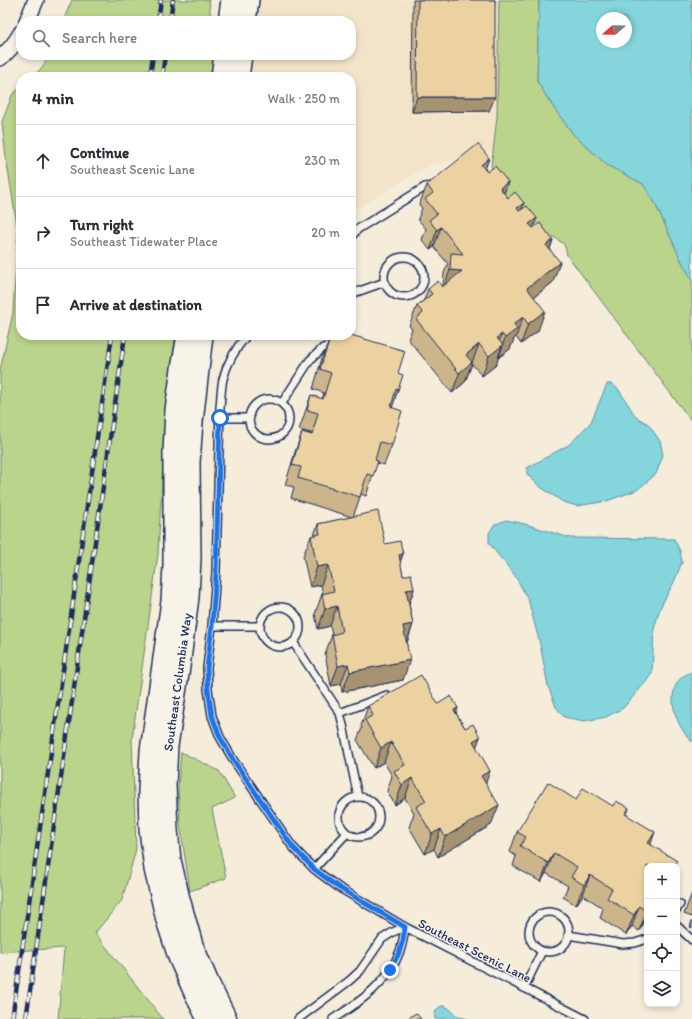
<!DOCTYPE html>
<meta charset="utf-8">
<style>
body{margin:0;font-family:Itim,sans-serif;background:#f7f7f7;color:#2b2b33}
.controls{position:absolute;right:12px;bottom:12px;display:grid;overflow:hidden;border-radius:8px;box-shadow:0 2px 6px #0003}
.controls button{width:36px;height:36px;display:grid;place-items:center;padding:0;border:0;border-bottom:1px solid #e1e1e2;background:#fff;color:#2b2b33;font:20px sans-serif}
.compass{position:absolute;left:596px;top:12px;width:36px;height:36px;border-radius:50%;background:#fff;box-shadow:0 2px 6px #0003;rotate:250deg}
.stop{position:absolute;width:12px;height:12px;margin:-9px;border:3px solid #1a73e8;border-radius:50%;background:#fff}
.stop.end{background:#1a73e8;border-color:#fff;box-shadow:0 1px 4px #0008}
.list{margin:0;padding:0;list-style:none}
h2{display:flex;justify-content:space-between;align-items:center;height:52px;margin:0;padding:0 16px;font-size:17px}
h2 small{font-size:13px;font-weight:400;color:#7c7c81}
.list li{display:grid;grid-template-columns:26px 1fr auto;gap:12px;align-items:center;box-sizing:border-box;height:72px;padding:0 16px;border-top:1px solid #e1e1e2}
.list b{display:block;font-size:15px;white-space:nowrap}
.list p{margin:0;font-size:13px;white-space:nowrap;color:#7c7c81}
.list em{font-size:13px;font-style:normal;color:#7c7c81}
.icon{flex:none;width:22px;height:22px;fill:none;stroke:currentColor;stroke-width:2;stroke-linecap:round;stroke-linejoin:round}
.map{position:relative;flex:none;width:692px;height:1019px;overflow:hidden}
.search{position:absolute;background:#fff;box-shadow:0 2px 6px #0003;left:16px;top:16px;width:340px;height:44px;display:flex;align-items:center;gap:10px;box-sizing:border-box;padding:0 14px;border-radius:16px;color:#7c7c81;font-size:15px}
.panel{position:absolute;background:#fff;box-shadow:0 2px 6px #0003;left:16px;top:72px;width:340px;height:268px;border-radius:16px}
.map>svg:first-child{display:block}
.built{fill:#f3e4c9}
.green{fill:#bbd48b;stroke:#6b8274}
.water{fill:#84d5dc;stroke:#5a93aa;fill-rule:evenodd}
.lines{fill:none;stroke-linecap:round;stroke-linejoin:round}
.lane-casing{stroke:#1b2f5e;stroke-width:10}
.street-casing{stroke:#1b2f5e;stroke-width:18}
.secondary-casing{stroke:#1b2f5e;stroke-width:24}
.lane{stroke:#f7f3e8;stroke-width:7}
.street{stroke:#f7f3e8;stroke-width:15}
.secondary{stroke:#f7f3e8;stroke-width:21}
.rail-casing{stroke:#1b2f5e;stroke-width:4.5}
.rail{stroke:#f7f3e8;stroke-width:3;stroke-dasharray:9;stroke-linecap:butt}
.wall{fill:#ccb58a;stroke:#1b2f5e}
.shaded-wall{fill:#a69371;stroke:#1b2f5e}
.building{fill:#edd2a1;stroke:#1b2f5e}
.route{stroke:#1a73e8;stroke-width:5}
.labels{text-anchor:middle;stroke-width:3;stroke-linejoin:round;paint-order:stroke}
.street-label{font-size:13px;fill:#1b2f5e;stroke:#f7f3e8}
</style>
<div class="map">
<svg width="692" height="1019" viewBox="0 0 692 1019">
<rect width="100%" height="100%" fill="#f5ecda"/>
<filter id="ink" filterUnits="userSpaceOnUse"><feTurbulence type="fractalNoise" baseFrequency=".025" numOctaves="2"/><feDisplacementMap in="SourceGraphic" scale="8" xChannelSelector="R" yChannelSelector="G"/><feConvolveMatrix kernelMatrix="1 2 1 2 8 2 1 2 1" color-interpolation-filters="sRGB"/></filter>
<g filter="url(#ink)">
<path class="built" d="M258,0H499L498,92L497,116L493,152L429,165L351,212V77H247L250,55H351V21H255Z"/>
<path class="green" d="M72,0H209L211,21H63Z
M499,0H539L537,81L553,107L574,135L607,165L643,184L654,201L681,260L692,280V422L567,255L566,250L564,244L515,211L496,183L491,165L493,152L497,116Z
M49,55H213V71L212,77H32L43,67Z
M21,87V335H176L166,404L158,554L132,739L136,849L122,900L95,933L163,1019H58L64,948L0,952V370L13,313L18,232L6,157L2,122L12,95Z
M181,752L219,771L235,798L212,809L226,878L190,891L180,824L178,788Z"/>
<path class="water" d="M539,0H692V280L681,260L654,201L643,184L607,165L574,135L553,107L537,81ZM602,18H626V42H602Z
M607,384H612L619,390L636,417L648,424L660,441L663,455L656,474L637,490L607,501L577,506L563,502L539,486L527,474V468L570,444L591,422Z
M506,520L525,524L570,538L674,539L680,551L682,562L674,582L660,608L654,629L652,673L646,682L623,708L606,717L584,721L564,717L556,707L548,686L540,644L528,599L514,574L499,556L489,543V533L494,525Z
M692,672V742C689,739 686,736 684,732C671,714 665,680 692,672Z
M442,1006C449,1006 451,1011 456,1015C460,1018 464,1018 469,1019H435C434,1013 436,1008 442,1006Z"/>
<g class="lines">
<defs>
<path id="lane" d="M351,237L358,229L425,187L434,186
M384 277a20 20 0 1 1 40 0a20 20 0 1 1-40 0Z
M351,294L385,282
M247,335C236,348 227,363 223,379C221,388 221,398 220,407L216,572L212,626L207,668L208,689L212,716L220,737L234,761L292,846L314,869L338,887L405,927L585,1019
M249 419a20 20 0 1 1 40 0a20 20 0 1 1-40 0Z
M282,403L310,360L323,348L335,344
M220,418H250
M260 627a20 20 0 1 1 40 0a20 20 0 1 1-40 0Z
M212,626H260
M293,642L340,713L343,725L358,797
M340,713L387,695
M339 817a20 20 0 1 1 40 0a20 20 0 1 1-40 0Z
M314,869L347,833
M677,909L680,904
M529 932a20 20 0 1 1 40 0a20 20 0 1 1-40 0Z
M677,926L692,940
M568,935L623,944L635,943L647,939
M524,988L542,951
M298,1019L349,981L360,971L382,939L393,932L405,927C404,935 403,943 400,951C389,982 360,1002 333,1019"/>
<path id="street" d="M27,21L36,0
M0,58C9,51 16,42 21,33"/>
<path id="secondary" d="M229,21L232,0
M245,21L248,0
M222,77L225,55
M238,77L241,55
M188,335L182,369L176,410L174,453V566L172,601L151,751L149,791L150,829L155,869L167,920L179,957L196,995L208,1019
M202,335L192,422L189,462L190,558L188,597L179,667L167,746L165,785L167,830L170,860L179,899L192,945L208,983L226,1019"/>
</defs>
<use href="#lane" class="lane-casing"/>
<use href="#street" class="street-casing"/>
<use href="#secondary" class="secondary-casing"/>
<use href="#lane" class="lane"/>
<use href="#street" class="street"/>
<use href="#secondary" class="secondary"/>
<defs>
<path id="rail" d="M158,21L161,0
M170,21L173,0
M150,77L153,55
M162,77L165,55
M12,1019L112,335
M26,1019L125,335"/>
</defs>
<use href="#rail" class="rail-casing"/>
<use href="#rail" class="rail"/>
</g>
<path class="wall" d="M413,0H495L489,111L412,112Z
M489,158L485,169L487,172L508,182L504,193L508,198L524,203L521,210L533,228L553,240L550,249L553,282L534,297L538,331L521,344L516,337L514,339L510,349L498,358L496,365L482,376L472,364L465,382L452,393L408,339L412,329L409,326L417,306L424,300L428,289L443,286L444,273L448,264L434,247L430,250L422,240L426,229L418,219L422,208L419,205L427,185Z
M341,335L398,373V390L392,408V445L384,465L377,463L366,496L361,494L353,517L385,544L403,554L400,562L403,576L414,589L409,604L413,624L407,643L403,680L342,692L341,684L331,686L325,654L332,635L330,626L318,629L315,614L322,594H323L321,585L310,587L303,556L311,536L314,535L318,524L352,517L291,498L294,487L285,485L295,452L302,432L311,434V433L299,430L311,395L322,399L324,393L313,389L322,358L330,339L338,341Z
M438,704L458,708L456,713L465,728L480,737L476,747L486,784L491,825L438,857L434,849L425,854L409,827L414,813L405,798L395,805L387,791L392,776L384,762L374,768L357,740L362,728L361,726L368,706Z
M576,800L613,806L629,808L627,815L651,844L647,918L639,931L632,926L626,935L600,918L603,908L583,895L576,905L563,897L568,886L546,873L541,882L513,866L516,856L510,852L517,832Z
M692,893V917L684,914Z
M692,921V928L690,927Z"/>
<path class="shaded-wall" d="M417,97H495L489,111L412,112Z
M489,158L482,178L481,165Z
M508,182L501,202L500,188Z
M524,203L517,222V208Z
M537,218L529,238V224Z
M441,227L434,247L430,250L437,230Z
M553,240L546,259V245Z
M560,262L553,282L520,308L527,288Z
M450,270L462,271L443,290Z
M545,311L538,331L521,344L528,324Z
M523,317L516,337L514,339L510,349L498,358L505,338L514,324Z
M502,334L496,350L503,345L496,365L482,376L489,356L497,338Z
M479,344L465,382L452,393L466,355Z
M403,554L396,574L399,555Z
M328,565L321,585L310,587L317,567Z
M414,589L407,609L406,590Z
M337,606L330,626L318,629L325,609Z
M413,624L406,644L403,626Z
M410,660L403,680L342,692L350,672Z
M348,664L341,684L331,686L338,666Z
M458,708L451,728L454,710Z
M480,737L473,757V741Z
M391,742L384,762L374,768L381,748Z
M490,771L483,791L481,776Z
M412,778L405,798L395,805L402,785Z
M499,805L491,825L438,857L445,837Z
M441,829L434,849L425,854L432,834Z
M655,832L648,852V843Z
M554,853L546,873L541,882L548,863Z
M590,875L583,895L576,905L584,885Z
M639,906L632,926L626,935L634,915Z
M647,910V918L639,931Z"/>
<path class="building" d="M418,0H495V97H417Z
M478,144L489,158L481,165L487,172L495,166L508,182L500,188L508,198L515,192L524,203L517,208L519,211L527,206L537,218L529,224L533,228L540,223L553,240L546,245L560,262L527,288L545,311L528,324L523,317L514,324L517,329L505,338L502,334L497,338L503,345L489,356L479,344L466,355L472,362L459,373L416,319L423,313L417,306L432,294L428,289L438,281L442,287L462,271L450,270L451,253L463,254L441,227L437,230L429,220L437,214L425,199L433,193L427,185Z
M341,335H351L405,351L398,373L403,375L398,390L396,389L391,407L402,411L392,445L380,442L375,460L378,461L373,476L367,474L360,497L298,478L301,467L292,465L302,432L312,435L318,413L307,410L311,395L323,399L331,373L320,369L330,339L339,341Z
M378,511L385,544L400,541L403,554L399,555L403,576L411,574L414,589L406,590L413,624L403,626L410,660L350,672L348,664L338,666L332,635L342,632L337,606L325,609L322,594L334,591L328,565L317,567L311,536L320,534L318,524Z
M421,675L438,704L451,696L458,708L454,710L465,728L473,724L480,737L473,741L490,771L481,776L499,805L445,837L441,829L432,834L416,807L426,801L412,778L402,785L394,771L405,765L391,742L381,748L365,720L373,715L368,706Z
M548,782L576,800L583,788L613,806L616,801L629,808L625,814L655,832L648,843L677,861L674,866H647V910L646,911L639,906L634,915L607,898L612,889L590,875L584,885L571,877L577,867L554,853L548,863L520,846L526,837L517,832Z
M416,1013L421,1019H407Z"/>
</g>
<g class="lines" filter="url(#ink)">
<path class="route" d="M220,418L216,572L212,626L207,668L208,689L212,716L220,737L234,761L292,846L314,869L338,887L405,927L403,940L399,953L390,970"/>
</g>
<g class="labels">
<g class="street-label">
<text transform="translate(177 682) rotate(-82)" y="5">Southeast Columbia Way</text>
<text transform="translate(475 950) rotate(27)" y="5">Southeast Scenic Lane</text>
</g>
</g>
</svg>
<div class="controls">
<button>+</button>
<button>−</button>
<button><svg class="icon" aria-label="locate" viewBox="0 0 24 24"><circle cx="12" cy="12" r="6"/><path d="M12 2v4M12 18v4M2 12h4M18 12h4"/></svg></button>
<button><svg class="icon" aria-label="layers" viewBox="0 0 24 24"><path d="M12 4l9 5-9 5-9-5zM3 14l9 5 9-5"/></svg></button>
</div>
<svg class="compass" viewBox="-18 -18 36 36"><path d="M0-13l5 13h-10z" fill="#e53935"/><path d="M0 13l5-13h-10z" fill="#7c7c81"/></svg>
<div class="stop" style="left:220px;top:418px"></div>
<div class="stop end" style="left:390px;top:970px"></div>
<div class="search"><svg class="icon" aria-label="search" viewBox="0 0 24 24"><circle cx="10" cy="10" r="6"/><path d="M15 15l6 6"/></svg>Search here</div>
<section class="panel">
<h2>4 min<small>Walk · 250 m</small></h2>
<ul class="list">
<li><svg class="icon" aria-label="ahead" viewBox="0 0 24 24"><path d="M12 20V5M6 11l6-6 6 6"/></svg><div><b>Continue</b><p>Southeast Scenic Lane</p></div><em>230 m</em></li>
<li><svg class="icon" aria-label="right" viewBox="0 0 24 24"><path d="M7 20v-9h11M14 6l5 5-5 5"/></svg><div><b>Turn right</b><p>Southeast Tidewater Place</p></div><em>20 m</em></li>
<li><svg class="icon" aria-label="arrive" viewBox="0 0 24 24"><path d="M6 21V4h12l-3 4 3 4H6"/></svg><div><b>Arrive at destination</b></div></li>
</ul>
</section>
</div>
